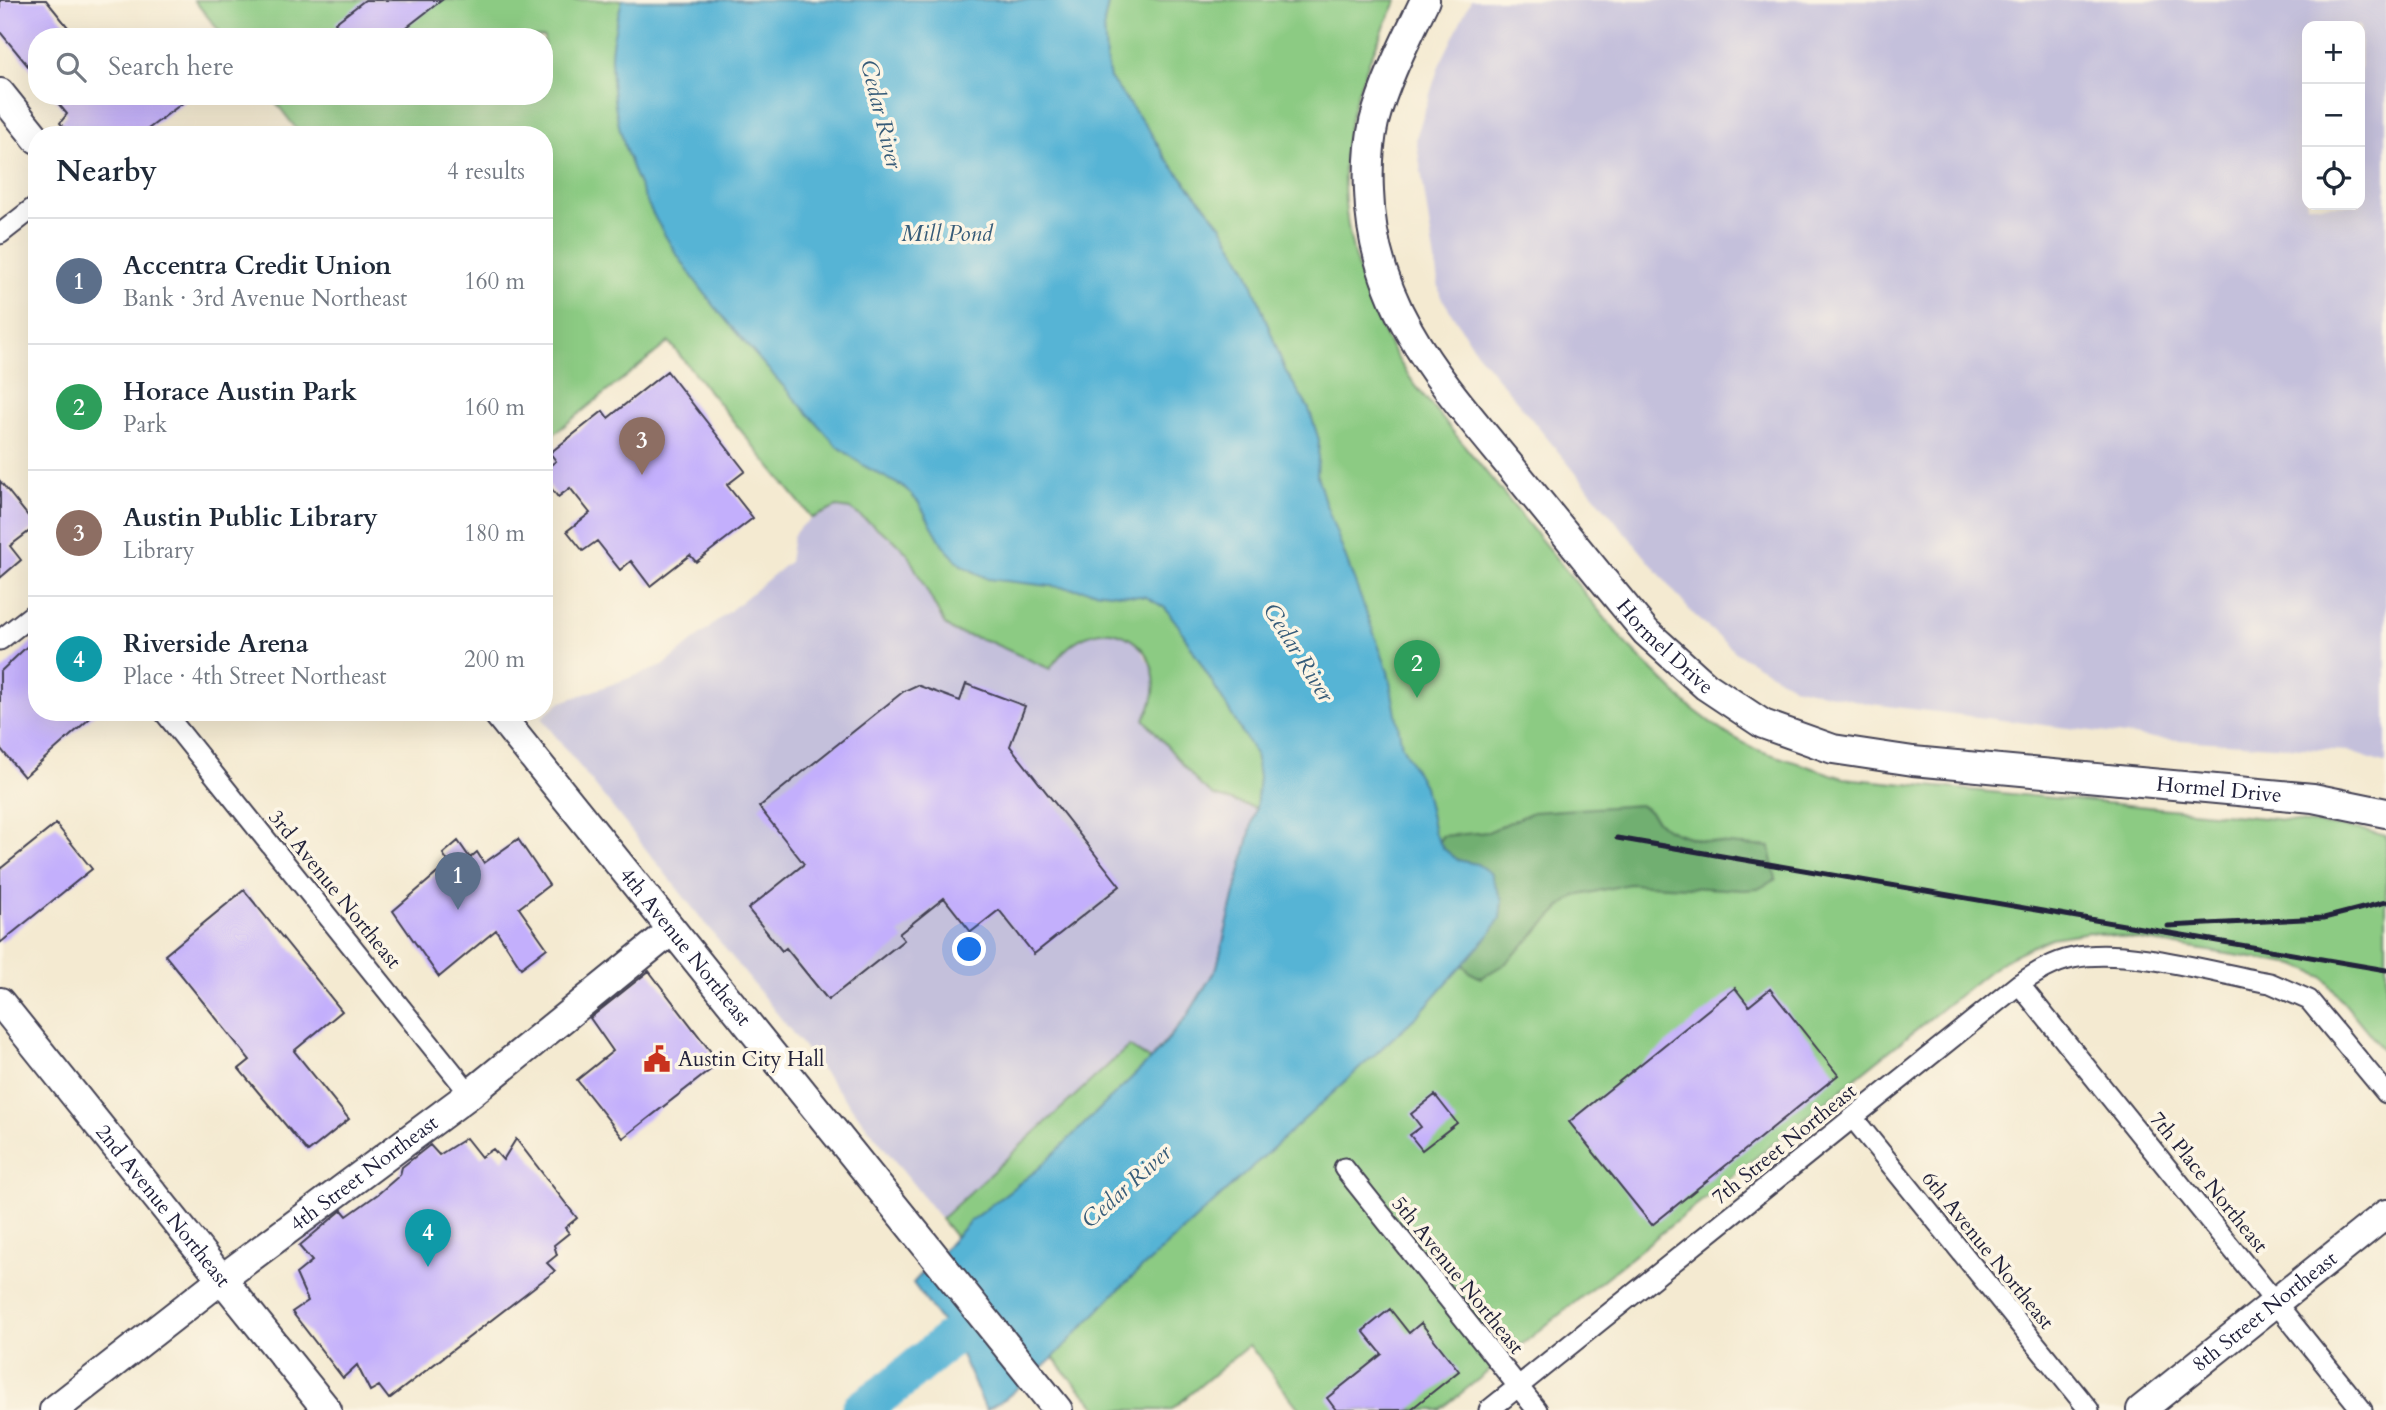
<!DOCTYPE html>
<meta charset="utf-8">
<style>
body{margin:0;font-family:Cardo,serif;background:#f6f6f7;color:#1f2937}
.controls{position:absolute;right:21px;top:21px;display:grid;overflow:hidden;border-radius:14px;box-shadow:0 7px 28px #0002}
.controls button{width:63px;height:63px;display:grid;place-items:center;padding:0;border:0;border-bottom:2px solid #e0e1e3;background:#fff;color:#1f2937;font:35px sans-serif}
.you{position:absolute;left:970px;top:950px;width:24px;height:24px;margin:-18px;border:5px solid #fff;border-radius:50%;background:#1a73e8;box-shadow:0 0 0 10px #1a73e833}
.badge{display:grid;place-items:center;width:46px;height:46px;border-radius:50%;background:#0f766e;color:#fff;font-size:23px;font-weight:700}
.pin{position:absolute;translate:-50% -58px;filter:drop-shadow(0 2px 4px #0008)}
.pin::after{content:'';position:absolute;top:37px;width:24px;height:21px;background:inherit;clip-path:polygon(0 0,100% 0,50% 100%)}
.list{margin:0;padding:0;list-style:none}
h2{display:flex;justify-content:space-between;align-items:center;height:91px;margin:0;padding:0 28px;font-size:30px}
h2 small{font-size:23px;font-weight:400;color:#747a83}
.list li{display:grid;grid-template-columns:46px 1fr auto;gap:21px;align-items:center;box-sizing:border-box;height:126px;padding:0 28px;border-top:2px solid #e0e1e3}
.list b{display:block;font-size:26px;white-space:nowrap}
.list p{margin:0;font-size:23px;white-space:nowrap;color:#747a83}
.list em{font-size:23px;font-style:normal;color:#747a83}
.icon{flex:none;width:38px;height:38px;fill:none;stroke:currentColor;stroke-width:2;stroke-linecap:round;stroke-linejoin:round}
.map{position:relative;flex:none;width:2386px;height:1410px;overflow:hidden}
.search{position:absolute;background:#fff;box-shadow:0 7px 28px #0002;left:28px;top:28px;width:525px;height:77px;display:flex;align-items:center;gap:18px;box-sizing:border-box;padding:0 24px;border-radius:28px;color:#747a83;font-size:26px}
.panel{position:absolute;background:#fff;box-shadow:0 7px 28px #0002;left:28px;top:126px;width:525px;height:595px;border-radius:28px}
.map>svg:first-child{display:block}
.industrial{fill:#c4c0db;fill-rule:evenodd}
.green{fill:#8ccb83;stroke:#57765f;stroke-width:2}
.forest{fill:#71af71;stroke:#4a6856;stroke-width:2}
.water{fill:#56b4d5;stroke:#3c6b88;stroke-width:2}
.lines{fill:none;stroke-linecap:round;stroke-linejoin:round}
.river{stroke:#56b4d5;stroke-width:38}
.building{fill:#c3affc}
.street-casing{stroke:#424052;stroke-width:23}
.secondary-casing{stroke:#424052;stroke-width:32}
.street{stroke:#fff;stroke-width:19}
.secondary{stroke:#fff;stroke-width:28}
.rail{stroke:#22223b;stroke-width:5}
.labels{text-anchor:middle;stroke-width:7;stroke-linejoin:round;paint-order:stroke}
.street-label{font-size:21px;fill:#22223b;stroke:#fcf5e5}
.poi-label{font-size:21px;fill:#22223b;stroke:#fcf5e5;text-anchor:start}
.water-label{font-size:23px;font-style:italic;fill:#375c79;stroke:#fcf5e5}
</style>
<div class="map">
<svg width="2386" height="1410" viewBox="0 0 2386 1410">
<rect width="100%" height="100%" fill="#fcf5e5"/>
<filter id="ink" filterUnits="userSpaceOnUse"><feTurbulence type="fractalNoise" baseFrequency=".0143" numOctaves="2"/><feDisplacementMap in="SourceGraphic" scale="14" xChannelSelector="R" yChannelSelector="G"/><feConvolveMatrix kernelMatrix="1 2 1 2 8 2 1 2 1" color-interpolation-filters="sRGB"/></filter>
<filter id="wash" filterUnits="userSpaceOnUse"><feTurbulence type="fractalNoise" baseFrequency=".00686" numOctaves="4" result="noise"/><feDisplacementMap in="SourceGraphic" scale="28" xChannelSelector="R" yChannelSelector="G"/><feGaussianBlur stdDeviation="1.57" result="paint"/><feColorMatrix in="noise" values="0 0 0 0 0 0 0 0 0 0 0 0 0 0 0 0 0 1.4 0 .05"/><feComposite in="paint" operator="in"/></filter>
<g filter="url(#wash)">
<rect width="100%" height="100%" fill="#f4ead1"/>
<path class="industrial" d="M1471,0H2386V764L2347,751L2149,738L1871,704L1793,686L1738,654L1691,612L1603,506L1477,353L1440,295L1416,138L1439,66ZM2307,26H2360V205H2307Z
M837,507L851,509L894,540L907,553L917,569L938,615L955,632L1060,654L1079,637L1097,630H1113L1128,638L1139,647L1155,673L1152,707L1214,796L1256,808L1217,967L1188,1015L1150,1060L1129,1047L941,1219L541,718L559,703L663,666L789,562L793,536L800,527L821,512Z"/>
<path class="green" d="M194,0H1397C1374,48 1350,99 1345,152C1338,234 1368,319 1415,385L1626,644L1689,706L1722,731L1755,749L1843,778L2275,819L2364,830L2386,836V1054L2323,977L2296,965L2090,932L2051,938L2011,956L1988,972L1440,1410H1300L1249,1345L1171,1410H1100L1068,1376L941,1219L1129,1046L1150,1060L1188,1015L1217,967L1256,808L1214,796L1201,786L1144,719C1184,654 1101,589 1050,669L988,641L955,632L945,625L907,553L894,540L850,509L837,507L812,518L669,342L545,441L544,135H301L271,96H544V37H224Z"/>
<path class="forest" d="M1640,805C1653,811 1655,823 1668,829C1700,845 1735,844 1770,847L1776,879L1758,889L1744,890L1629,884L1576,896L1562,906L1506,963L1481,978L1469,972L1450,949L1431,860L1442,836L1488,832L1533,812Z"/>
<path class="water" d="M622,0H1109L1104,23L1106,59L1110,78L1151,133L1165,157L1222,226L1248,272L1285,370L1309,409L1319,440L1317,475L1325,502L1388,671L1402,746L1424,786L1434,832L1443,848L1458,860L1477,864L1490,873L1502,901L1500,918L1490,934L1419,1014L1115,1293L1051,1360L1006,1398L986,1410L954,1339L913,1283L970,1221L1038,1169L1158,1052L1188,1015L1217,967L1256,808L1259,777L1255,754L1178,625L1165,608L1146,597L988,579L961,565L944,547L919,503L905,488L864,466L836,445C739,334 611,217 611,58C611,39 618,18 622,0Z"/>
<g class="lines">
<path class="river" d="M860,1410L894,1386L994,1302"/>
</g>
<g id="blocks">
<path class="building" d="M0,0H46L76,37H37V77L0,32Z
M365,0H442L394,37H345L335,23Z
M52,96H192L140,135H70L60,123L67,114Z
M667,371L745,471L727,485L753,518L696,562L690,555L650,586L631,561L620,570L597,541L583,551L567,531L590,513L570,488L558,497L544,479V470L556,461L550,453L603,411L608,418Z
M0,481L36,526L10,546L21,560L0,578Z
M37,637V712H97L24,777L0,748V672Z
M966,684L1025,706L1010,746L1120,886L1034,954L999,910L971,932L944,898L899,934L904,940L828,1000L786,948L782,951L748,909L804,864L759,807L904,691L917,685L960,701Z
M56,824L92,869L0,943V869Z
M518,839L549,885L519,908L547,948L521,968L496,930L439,977L393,911L449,863L443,854L458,841L470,858L477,852L484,863Z
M244,890L342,1011L294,1051L349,1119L308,1152L239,1069L250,1060L165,955Z
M649,971L711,1052L714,1067L623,1138L577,1080L613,1051L590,1018Z
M1735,988L1749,1006L1770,989L1838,1075L1652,1225L1569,1122Z
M1435,1095L1457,1123L1422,1150L1410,1135L1421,1127L1411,1114Z
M466,1138L481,1157L493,1149L503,1160L516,1139L577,1218L565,1228L569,1233L554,1245L557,1255L547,1263L555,1271L389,1399L379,1386L370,1391L357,1365L343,1378L292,1312L308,1301L296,1274L312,1261L299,1246L342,1210L347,1216L378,1194L400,1175L402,1167L430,1145L439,1155Z
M1390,1309L1409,1333L1421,1323L1459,1371L1410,1410H1336L1327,1398L1382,1354L1363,1331Z"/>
</g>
</g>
<g filter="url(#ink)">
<use href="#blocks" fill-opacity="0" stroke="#424052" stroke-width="2"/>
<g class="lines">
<defs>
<path id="street" d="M0,234L37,205
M0,640L37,611
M164,712L470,1094
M2019,984L2362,1410
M1853,1118L2089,1410
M1344,1168L1537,1410
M1489,1410L2019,984C2036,973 2053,962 2073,958C2127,947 2214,973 2270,983L2309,1000L2386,1093"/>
<g id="secondary">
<path id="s1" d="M1425,0C1406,40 1385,80 1374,122C1369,144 1368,169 1369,191C1372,310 1444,385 1515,472C1558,525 1602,579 1646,632L1706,686L1763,724L1833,749L1913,761L2313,798L2386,813"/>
<path d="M0,93L37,139"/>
<path id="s2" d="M497,712L1058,1410"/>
<path id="s3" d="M0,1002L327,1410"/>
<path id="s4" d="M54,1410L223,1278L470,1094L671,931"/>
<path id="s5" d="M2141,1410L2386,1214"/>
</g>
</defs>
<use href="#street" class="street-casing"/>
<use href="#secondary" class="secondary-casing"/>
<use href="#street" class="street"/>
<use href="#secondary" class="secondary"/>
<path class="rail" d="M1617,838L2386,970
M2168,926L2324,918L2386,902"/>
</g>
</g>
<defs>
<symbol id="civic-bare" viewBox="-9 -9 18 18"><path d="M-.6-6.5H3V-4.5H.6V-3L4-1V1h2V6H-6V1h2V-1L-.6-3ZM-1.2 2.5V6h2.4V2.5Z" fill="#c8321e" stroke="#fcf5e5" stroke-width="2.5" paint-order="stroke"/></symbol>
</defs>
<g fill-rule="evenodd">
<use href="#civic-bare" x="638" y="1040" width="38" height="38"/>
</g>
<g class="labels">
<g class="street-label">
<text dy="7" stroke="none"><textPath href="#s1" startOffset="756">Hormel Drive</textPath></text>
<text dy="7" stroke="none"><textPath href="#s1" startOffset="1344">Hormel Drive</textPath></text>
<text transform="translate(335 889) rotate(51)" y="7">3rd Avenue Northeast</text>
<text dy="7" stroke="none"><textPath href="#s2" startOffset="301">4th Avenue Northeast</textPath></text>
<text transform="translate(1784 1144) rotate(-39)" y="7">7th Street Northeast</text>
<text dy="7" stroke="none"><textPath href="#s4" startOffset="390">4th Street Northeast</textPath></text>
<text transform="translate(2209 1182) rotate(51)" y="7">7th Place Northeast</text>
<text dy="7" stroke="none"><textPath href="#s3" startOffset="261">2nd Avenue Northeast</textPath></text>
<text transform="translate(1988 1250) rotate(51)" y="7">6th Avenue Northeast</text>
<text transform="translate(1458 1275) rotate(51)" y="7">5th Avenue Northeast</text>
<text dy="7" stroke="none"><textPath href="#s5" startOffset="158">8th Street Northeast</textPath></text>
</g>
<g class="poi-label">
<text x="678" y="1066">Austin City Hall</text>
</g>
<g class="water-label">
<text transform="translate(882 114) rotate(76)" y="8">Cedar River</text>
<text x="947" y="241">Mill Pond</text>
<text transform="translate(1299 652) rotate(58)" y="8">Cedar River</text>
<text transform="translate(1126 1186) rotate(-42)" y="8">Cedar River</text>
</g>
</g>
</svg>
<div class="controls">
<button>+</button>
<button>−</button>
<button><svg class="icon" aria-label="locate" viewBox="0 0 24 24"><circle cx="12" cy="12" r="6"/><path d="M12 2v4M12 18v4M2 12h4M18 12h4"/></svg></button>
</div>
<div class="you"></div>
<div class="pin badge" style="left:458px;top:910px;background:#5c6f8a">1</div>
<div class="pin badge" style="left:1417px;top:698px;background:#2e9e5b">2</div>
<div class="pin badge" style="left:642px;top:475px;background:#8d6e63">3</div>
<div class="pin badge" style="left:428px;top:1267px;background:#0f9aa8">4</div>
<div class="search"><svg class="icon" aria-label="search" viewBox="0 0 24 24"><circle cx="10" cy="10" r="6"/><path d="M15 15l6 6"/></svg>Search here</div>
<section class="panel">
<h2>Nearby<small>4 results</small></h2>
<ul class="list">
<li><span class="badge" style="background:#5c6f8a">1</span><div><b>Accentra Credit Union</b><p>Bank · 3rd Avenue Northeast</p></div><em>160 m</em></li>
<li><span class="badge" style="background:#2e9e5b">2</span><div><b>Horace Austin Park</b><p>Park</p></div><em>160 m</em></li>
<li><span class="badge" style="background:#8d6e63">3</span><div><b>Austin Public Library</b><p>Library</p></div><em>180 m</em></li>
<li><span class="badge" style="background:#0f9aa8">4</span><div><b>Riverside Arena</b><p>Place · 4th Street Northeast</p></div><em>200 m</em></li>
</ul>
</section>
</div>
